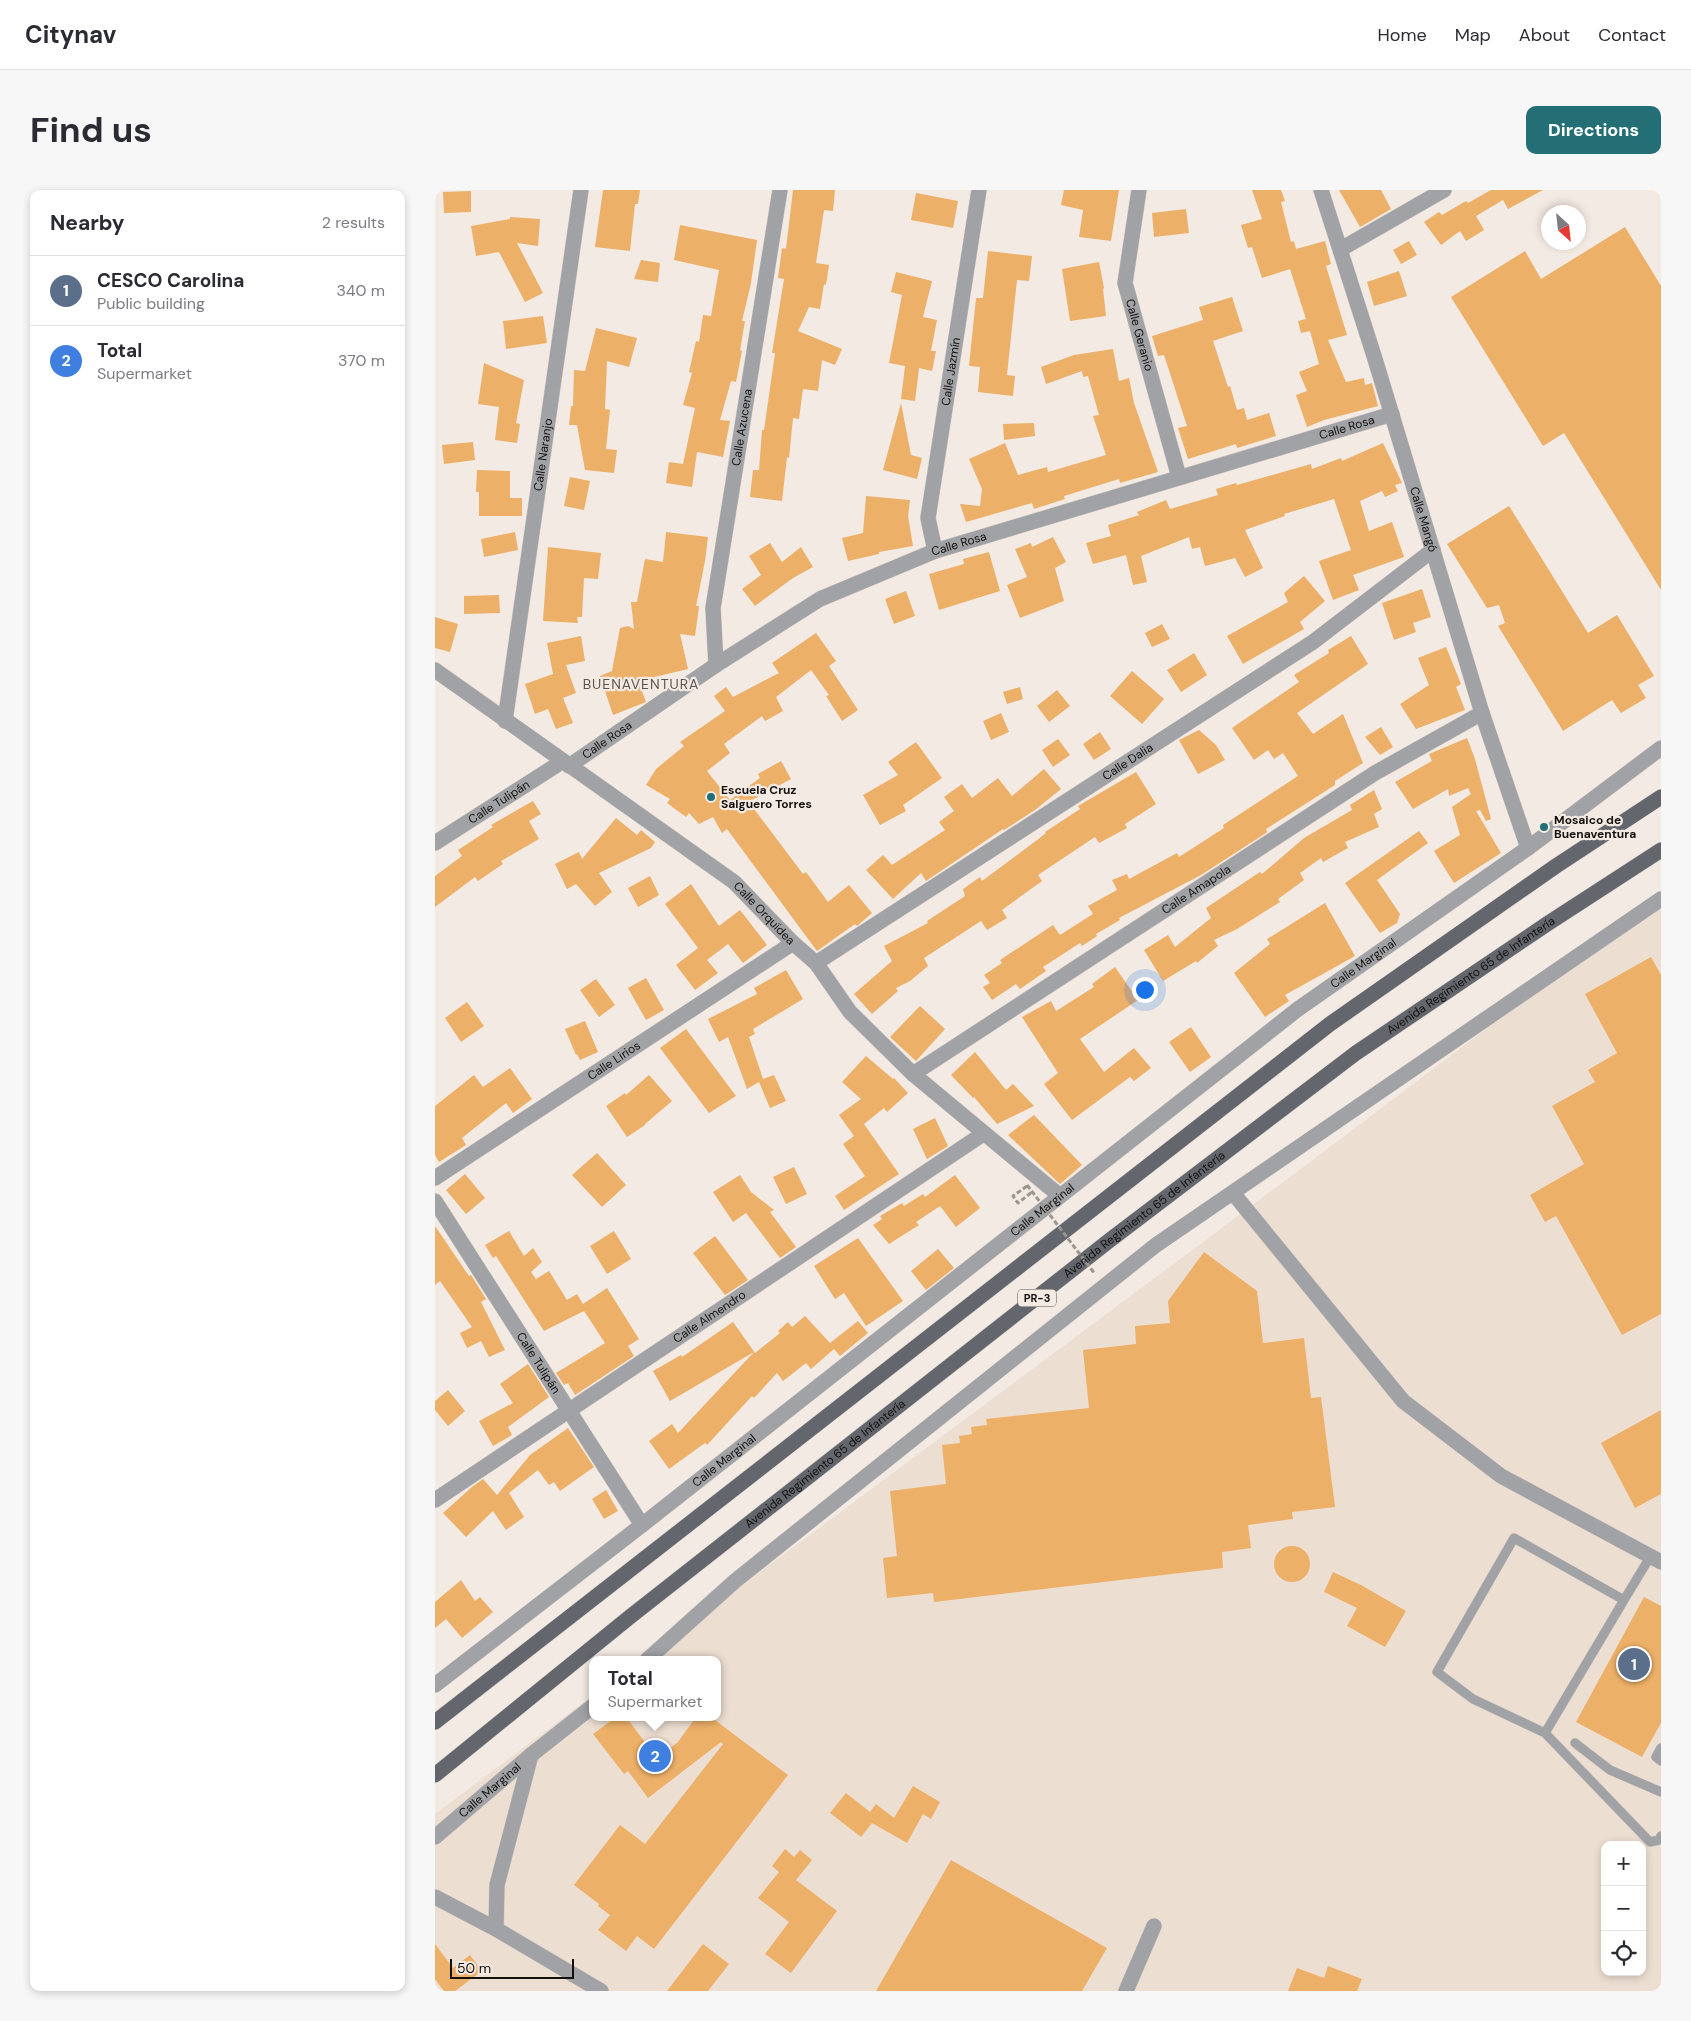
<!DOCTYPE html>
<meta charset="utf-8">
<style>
body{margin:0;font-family:"DM Sans",sans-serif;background:#f7f7f7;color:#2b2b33}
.controls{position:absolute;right:15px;bottom:15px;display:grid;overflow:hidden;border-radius:10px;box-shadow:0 2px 8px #0003}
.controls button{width:45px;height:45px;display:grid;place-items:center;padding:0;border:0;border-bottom:1px solid #e1e1e2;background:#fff;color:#2b2b33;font:25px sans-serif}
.compass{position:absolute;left:1106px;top:15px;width:45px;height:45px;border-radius:50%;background:#fff;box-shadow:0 2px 8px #0003;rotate:153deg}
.scale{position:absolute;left:15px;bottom:12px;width:124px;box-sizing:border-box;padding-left:5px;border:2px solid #13100e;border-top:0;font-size:14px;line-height:18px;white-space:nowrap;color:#13100e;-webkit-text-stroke:4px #f3eae3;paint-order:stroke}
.you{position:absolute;left:709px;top:799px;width:18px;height:18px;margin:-12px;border:4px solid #fff;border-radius:50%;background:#1a73e8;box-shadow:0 0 0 8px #1a73e833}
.badge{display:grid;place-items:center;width:32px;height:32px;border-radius:50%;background:#246f76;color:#fff;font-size:16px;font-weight:700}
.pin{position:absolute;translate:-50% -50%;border:2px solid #fff;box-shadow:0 1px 5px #0006}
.popup{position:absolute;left:154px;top:1466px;width:132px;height:65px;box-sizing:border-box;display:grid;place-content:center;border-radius:10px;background:#fff;filter:drop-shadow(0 1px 4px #0005);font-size:16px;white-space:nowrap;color:#7c7c81}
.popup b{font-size:19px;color:#2b2b33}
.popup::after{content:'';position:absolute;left:50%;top:100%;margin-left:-10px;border:10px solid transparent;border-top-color:#fff}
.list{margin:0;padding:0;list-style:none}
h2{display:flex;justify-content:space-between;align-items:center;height:65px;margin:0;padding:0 20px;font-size:21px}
h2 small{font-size:16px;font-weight:400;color:#7c7c81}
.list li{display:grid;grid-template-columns:32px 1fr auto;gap:15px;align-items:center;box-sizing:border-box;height:70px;padding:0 20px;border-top:1px solid #e1e1e2}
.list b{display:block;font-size:19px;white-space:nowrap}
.list p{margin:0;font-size:16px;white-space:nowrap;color:#7c7c81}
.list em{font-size:16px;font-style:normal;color:#7c7c81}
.icon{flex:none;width:28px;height:28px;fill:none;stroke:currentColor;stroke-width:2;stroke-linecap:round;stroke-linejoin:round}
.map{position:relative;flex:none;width:1226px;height:1801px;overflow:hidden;border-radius:10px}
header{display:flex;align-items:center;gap:30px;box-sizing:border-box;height:70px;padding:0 25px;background:#fff;border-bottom:1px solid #e1e1e2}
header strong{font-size:24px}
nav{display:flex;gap:28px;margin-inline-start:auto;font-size:18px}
.intro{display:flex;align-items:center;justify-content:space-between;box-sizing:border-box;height:120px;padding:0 30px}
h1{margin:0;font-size:35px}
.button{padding:12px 22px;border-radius:10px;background:#246f76;color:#fff;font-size:18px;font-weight:700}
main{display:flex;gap:30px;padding:0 30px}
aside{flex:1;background:#fff;border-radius:10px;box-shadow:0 2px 8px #0003}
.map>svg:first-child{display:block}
.built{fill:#edded2;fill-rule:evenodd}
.building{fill:#edb068}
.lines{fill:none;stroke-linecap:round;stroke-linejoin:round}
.service-casing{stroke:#cfc7c1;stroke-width:10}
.minor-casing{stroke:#cfc7c1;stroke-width:16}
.primary-casing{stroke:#cfc7c1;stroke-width:16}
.path{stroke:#9b9590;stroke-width:3;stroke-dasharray:5 2.5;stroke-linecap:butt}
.service{stroke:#a1a2a6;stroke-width:9}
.minor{stroke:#a1a2a6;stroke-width:15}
.primary{stroke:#63666d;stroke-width:15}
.path-bridge{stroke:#9b9590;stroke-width:3;stroke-dasharray:5 2.5;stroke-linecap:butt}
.poi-dot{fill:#246f76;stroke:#f3eae3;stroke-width:2}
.labels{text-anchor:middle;stroke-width:4.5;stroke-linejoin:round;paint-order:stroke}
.shield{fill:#f3eae3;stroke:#56514e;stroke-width:1}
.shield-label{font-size:11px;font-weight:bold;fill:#13100e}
.street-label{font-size:12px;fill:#13100e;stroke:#f3eae3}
.poi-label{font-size:12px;font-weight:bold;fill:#13100e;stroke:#f3eae3;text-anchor:start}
.neighbourhood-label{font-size:14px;letter-spacing:1px;fill:#5d5650;stroke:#f3eae3}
</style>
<header>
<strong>Citynav</strong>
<nav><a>Home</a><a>Map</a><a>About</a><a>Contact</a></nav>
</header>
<div class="intro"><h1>Find us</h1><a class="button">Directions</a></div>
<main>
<aside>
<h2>Nearby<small>2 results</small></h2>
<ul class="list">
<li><span class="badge" style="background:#5c6f8a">1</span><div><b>CESCO Carolina</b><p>Public building</p></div><em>340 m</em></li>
<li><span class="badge" style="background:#3f7fe0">2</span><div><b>Total</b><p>Supermarket</p></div><em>370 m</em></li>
</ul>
</aside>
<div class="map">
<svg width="1226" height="1801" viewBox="0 0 1226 1801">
<rect width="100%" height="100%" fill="#f3eae3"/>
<path class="built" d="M1226,706V1801H0V1624L157,1506L158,1527H282V1470H207L866,979ZM1170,1655H1207V1782H1170Z"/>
<path class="building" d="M168,0H205L203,14H200L195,61L160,57Z
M358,0H400L398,21L389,20L381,73L394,75L391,95L389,94L385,119L374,117L363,141L407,159L400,175L387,170L383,201L368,199L364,229L358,228L354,268L352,267L347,311L315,307L318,280H324L327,240H329L340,163H337L349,89L343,88L347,58L351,59Z
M629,0H684L676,51L644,47L648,20L626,15Z
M817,0H846L850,11L846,12L856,52L859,51L861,59L890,51L896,74L891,76L912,145L893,150L911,192L929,188L930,195L937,193L943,216L889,230L872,237L861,205L872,201L864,182L884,174L875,141L866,143L863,131L871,129L855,79L827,88L817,57L813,58L806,35L827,29Z
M904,0H946L956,19L925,37Z
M1056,0H1108L1073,19L1068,10L1041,26L1049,40L1031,51L1025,41L1006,55L989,32L1004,22L1007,25L1031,11L1033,13Z
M36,1V22L9,23L8,2Z
M481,3L523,11L518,38L476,30Z
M751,19L754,43L719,47L717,23Z
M75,27L105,29L103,56L82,53L108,103L90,112L64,62L41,66L36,36L75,29Z
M245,35L322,50L316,93L307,131H310L305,160L307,161L301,192L296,191L285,230L295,231L288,267L262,262L257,297L231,293L234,272L248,274L260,218L248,215L257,183L254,182L261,151L264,152L268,125L276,126L284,80L239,70Z
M1190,37L1226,96V400L1129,243L1108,256L1016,107L1090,61L1106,89Z
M974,51L982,65L966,74L958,60Z
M553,61L597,66L594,91L582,90L572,185L580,186L578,206L543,202L545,177L534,176L541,108H548Z
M206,70L225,73L223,92L199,89Z
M664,72L669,98L668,99L671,126L635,131L627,79Z
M964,81L972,106L939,116L932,92Z
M461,82L497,91L488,127L502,130L496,161H501L497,181L484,178L480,211L466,209L470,176L454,173L467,105L456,102Z
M797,107L808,141L778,151L793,197L795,196L802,220L809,218L812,230L834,223L841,246L802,258L801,254L753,269L743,238L752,236L729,165L723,166L717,146L768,130L764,117Z
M108,126L112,153L71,159L68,131Z
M161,138L202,148L194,177L172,171L170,219L175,220L171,259L182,260L179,283L150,280L142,235H134L136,216H138L139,180L150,181Z
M678,159L684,191L694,188L699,213L723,282L685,293L684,289L629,306L630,309L599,319L597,313L531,332L525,314L545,316L547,299L534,269L570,253L583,285L612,277L613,282L671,265L658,226L664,225L653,186L648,187L647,181L611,194L606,177L639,165Z
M49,173L89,190L81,233L85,234L82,253L60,250L64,217L43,214Z
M466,213L476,265L487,268L482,289L448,280Z
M599,233L600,246L569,250L568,234Z
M38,252L40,270L9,274L7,255Z
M948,253L967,293L960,295L963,301L950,307L947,301L925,311L934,341L957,332L969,367L918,385L924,400L898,410L884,371L916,360L899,309L849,324L850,326L810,340L828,378L810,387L800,368L770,376L765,357L757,359L754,347L706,366L712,392L698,395L691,365L658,374L651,353L676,346L673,335L704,325L702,322L731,310L735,319L783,305L781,299L801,293L802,295L876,274L877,279L906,268L907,271Z
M42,280L75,281V308H87V326H44V302H41Z
M135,287L155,291L149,320L129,316Z
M431,306L475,310L473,326L478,356L444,362V364L413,371L407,348L428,343Z
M1074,316L1153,443L1182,425L1219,486L1203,495L1211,508L1186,523L1177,510L1128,541L1063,436L1070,433L1064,415L1052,418L1012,354Z
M80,342L83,360L49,367L46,349Z
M231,342L273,347L270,371L261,416H264L260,446L245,444L253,479L203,491L211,512L178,525L165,486L177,481L185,438L193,436L199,439L196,412H202L210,369L228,372Z
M618,347L631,372L620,378L629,411L585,428L572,395L592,387L580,359L596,353L597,357Z
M335,353L347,372L366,357L378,377L358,388L320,416L307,399L326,385L314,366Z
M113,357L166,363L163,389L149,388L147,427H142L143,433L108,431Z
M554,362L565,401L504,420L494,384L529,374L528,369Z
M869,386L890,411L865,432L869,439L808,474L792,446L853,412L849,403Z
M987,399L996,427L978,433L981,442L959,450L947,413Z
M471,401L480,426L459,434L450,409Z
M64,405L65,423L29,424V406Z
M0,427L23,434L15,462L0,458Z
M727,434L735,449L717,457L710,443Z
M381,443L401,471L394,476L423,520L407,531L391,506L394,505L376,480L341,507L348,521L330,531L327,526L289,554L295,563L272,581L295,610L325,588L323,584L346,571L356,589L317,610L322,616L319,619L368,684L371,682L393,712L414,695L437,723L422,736L420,734L382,761L292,639L287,643L278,627L264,634L254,623L251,627L232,613L235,609L211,595L221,579L249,556L245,552L290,521L279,506L291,497L298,507L344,483L337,473Z
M146,446L150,471L131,475L141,503L128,508L138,533L121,539L113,519L100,524L90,494L118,484L112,453Z
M916,446L933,474L862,523L878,544L908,524L928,573L900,591V595L831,639L832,642L831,643L766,685L684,728L685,730L661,744L662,746L647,756L645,753L608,777L611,781L585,799L581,794L557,810L548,797L555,793L549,785L567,773L565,770L618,735L625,745L658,724L653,716L682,700L677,690L692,684L694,689L742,663L744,667L789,638L788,635L863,586L848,563L839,569L833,560L819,570L797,538L864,492L859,485L894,463L893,460Z
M1011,457L1026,494L1021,497L1030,520L981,539L965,514L994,495L983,468Z
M759,463L772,485L746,502L732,480Z
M697,481L729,509L707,534L675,506Z
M585,497L588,509L572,514L568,502Z
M622,500L635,516L614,532L602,516Z
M566,523L574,542L556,550L548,531Z
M946,537L958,557L945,565L930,547Z
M764,540L781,555L790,570L763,584L744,550Z
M665,542L676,559L659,570L648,554Z
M1032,548L1040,569L1056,629L1051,631L1045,620L1041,621L1066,663L1019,693L999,661L1025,645L1017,617L1036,604L1033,598L1014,606L1013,599L978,619L960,592L997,571L994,564Z
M623,549L635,565L618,577L607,560Z
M481,552L507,588L468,615L471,621L445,635L428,605L463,585L453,572Z
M609,579L626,599L600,620L569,640L568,639L491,691L486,683L458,709L431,680L448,665L457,675L510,640L504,632L519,621L509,607L527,594L537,608L563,588L577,606Z
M701,582L721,614L690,634L692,638L664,653L660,647L603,685L607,691L567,720L572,728L552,740L546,731L489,768L493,776L475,791L461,798L463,801L437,824L419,804L457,771L449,756L493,733L492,731L530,706L528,699L545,687L547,691L602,650L611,643L610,642L645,619L643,616Z
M939,600L947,619L939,624L944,637L910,652L913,658L888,672L886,668L865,683L869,690L843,709L845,712L802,739L779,750L783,756L762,773L761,771L728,791L709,760L733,745L740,757L776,728L771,718L825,682L827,684L869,648L917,620L915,615Z
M98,611L106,624L94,631L104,649L66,671L68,674L43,691L40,687L0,717V686L27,666L23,660L58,637L56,635Z
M181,628L202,645L206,640L220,652L216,658L164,683L177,702L160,716L141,694L132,699L120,674L144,662L147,669Z
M984,641L993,653L942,690L965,724L962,733L945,743L910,693Z
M215,686L224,705L203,717L193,698Z
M256,694L284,736L305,720L332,755L308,773L293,754L272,770L283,783L260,800L241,775L263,758L230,714Z
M890,713L920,766L850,805L854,811L830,827L799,783L835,754L832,749Z
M1216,767L1226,785V1124L1187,1145L1121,1026L1110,1032L1095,1005L1149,974L1117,916L1160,892L1153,880L1182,863L1150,804Z
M680,777L703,810L645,849L669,882L699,858L716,878L699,891L695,887L637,930L609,894L623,883L587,827L616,811L621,821L659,797L657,794Z
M351,780L368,809L318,839L320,844L314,847L328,889L339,885L351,911L335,918L324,892L312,899L293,847L284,852L273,829L322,804L319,798Z
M211,788L229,820L211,830L193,798Z
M161,789L180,815L164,827L145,800Z
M32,812L49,836L26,852L10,828Z
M485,816L510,839L481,871L455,847Z
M150,831L163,862L145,870L142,864L141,865L130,839Z
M756,837L776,867L755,882L734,852Z
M251,839L301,906L274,923L225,858Z
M540,862L571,900L578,894L599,916L562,934L539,907L538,908L516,885Z
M431,866L458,889L459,888L473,903L452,922L449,918L429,934L464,984L409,1020L400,1006L430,986L408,954L419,946L404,925L426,909L407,892Z
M75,878L97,909L78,923L71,913L27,948L31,955L4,972L0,965V916L39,885L48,897Z
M214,885L237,911L210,934V935L192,947L171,916L190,903L191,905Z
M599,925L647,975L625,994L573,945Z
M500,928L513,956L492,969L478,939Z
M162,963L191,995L167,1017L137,985Z
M359,977L372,1004L351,1014L338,987Z
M30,984L50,1008L31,1024L11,1000Z
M305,985L316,1002L339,1020L335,1022L361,1057L345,1068L311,1023L298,1032L278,1002Z
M520,985L545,1018L521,1037L505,1016L481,1032L484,1035L454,1054L438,1035L447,1029L445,1026L467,1013L469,1016L488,1004L490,1007Z
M0,1036L34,1086L36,1085L51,1109L46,1112L70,1160L54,1167L46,1151L32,1158L25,1143L37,1137L5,1091L0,1095Z
M74,1041L89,1066L98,1058L107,1072L96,1082L101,1089L114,1081L132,1110L142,1104L148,1114L172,1098L204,1149L193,1156L199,1166L140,1205L133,1193L129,1195L121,1183L170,1153L149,1121L109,1141L61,1066L58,1068L50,1055Z
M179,1041L196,1069L172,1084L155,1056Z
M280,1046L313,1090L290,1105L258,1063Z
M423,1048L468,1111L431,1136L409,1103L400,1109L379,1076Z
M503,1059L519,1078L491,1100L476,1081Z
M769,1062L822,1101L828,1153L869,1148L876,1208L886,1207L900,1317L857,1322L858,1329L813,1335L816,1358L787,1362L788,1378L499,1412L498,1403L452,1408L448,1368L462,1366L455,1301L511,1294L507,1255L525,1253L524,1246L537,1244L536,1237L552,1235L551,1229L654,1218L648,1160L701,1154L700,1136L735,1133L733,1111Z
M370,1126L395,1153L423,1131L433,1143L405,1166L399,1159L376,1179L371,1173L348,1191L342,1183L319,1208L317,1206L272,1255L270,1253L234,1279L214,1251L237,1234L243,1243L319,1162L235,1211L218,1181L246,1165L247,1167L298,1132L320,1163L345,1143L343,1141L353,1132L357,1137Z
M93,1174L114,1207L73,1237L77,1245L58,1256L44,1231L78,1213L65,1194Z
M13,1200L30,1221L13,1236L0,1220V1211Z
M1226,1220V1304L1200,1318L1166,1253Z
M133,1238L159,1277L125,1301L119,1292L114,1295L103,1280L74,1303L89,1327L71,1340L58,1321L31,1347L8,1323L37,1297L48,1289L62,1305L95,1265Z
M171,1300L183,1321L169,1329L157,1309Z
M839 1374a18 18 0 1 1 36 0a18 18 0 1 1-36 0Z
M898,1382L926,1395L971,1421L950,1457L912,1436L922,1418L889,1402Z
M26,1390L40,1411L45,1407L58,1422L27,1448L11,1429L0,1438V1412Z
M1209,1407L1226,1416V1533L1207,1567L1141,1532Z
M181,1527H191L212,1555L220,1549L230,1562L243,1552L261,1527H276L353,1585L219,1759L202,1746L191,1761L163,1740L175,1725L163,1716L164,1714L139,1695L185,1635L210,1654L288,1554L286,1552L213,1608L193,1581L189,1584L158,1544Z
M478,1596L505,1612L496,1629L488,1624L472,1653L437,1633L426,1647L395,1623L411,1603L435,1622L441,1614L459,1628Z
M350,1659L359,1667L365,1660L377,1670L361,1690L402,1721L356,1783L330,1764L354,1732L323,1708L344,1682L337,1676Z
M516,1670L672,1758L647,1801H441Z
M0,1754L18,1778L35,1765L47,1781L20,1801H9L0,1789Z
M268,1754L294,1774L273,1801H232Z
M893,1776L927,1789L922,1801H853L862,1778L889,1788Z"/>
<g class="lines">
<defs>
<path id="service" d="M1215,1367L1189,1410L1079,1348L1002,1482L1038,1509L1110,1543L1215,1652L1224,1650L1226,1646
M1110,1543L1189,1410
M1140,1553L1175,1580L1226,1602
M1226,1558L1221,1567L1226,1571"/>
<g id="minor">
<path id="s1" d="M704,0L690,93L744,287"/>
<path id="s2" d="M886,0L940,169L1047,523L1093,658"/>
<path d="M906,59L1009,0"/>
<path id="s3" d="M500,361L493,328L544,0"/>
<path id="s4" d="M281,475L278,418L345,0"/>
<path id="s5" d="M0,480L299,692L358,753L381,773L415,822L478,884L625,1006"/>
<path id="s6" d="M70,531L146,0"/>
<path id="s7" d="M134,576L281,475L385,409L500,361L957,224"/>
<path id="s8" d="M0,653L128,571"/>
<path id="s9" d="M381,773L878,452L998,360"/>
<path id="s10" d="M478,884L940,583L1047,523"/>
<path id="s11" d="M0,988L358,753"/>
<path d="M798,1003L968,1211L1066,1286L1226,1372"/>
<path id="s12" d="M0,1011L207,1335"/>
<path id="s13" d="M0,1310L548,944"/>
<path d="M212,1470L300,1391L721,1055L1226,709"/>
<path id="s14" d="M0,1495L207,1335L863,819L1093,658L1226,558"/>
<path id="s15" d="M0,1647L96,1565L158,1516"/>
<path d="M0,1707L61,1739L166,1801"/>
<path d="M61,1739L62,1695L96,1565"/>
<path d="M691,1801L719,1736"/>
</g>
<g id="primary">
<path d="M0,1532L895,834L1121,676L1226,607"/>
<path id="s16" d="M0,1585L196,1426L675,1050L921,863L1112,734L1226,660"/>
</g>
</defs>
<use href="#service" class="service-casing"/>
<use href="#minor" class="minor-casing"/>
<use href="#primary" class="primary-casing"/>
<path class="path" d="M592,996L578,1006L583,1013L597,1002"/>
<use href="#service" class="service"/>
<use href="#minor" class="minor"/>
<use href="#primary" class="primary"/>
<path class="path-bridge" d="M592,995L660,1084"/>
</g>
<g class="poi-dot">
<circle cx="276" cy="607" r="5"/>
<circle cx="1109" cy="637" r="5"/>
</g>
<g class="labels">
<rect class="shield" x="583" y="1099.5" width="38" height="17" rx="4"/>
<g class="shield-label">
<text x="602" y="1112">PR-3</text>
</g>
<g class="street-label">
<text dy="4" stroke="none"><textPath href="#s1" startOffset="148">Calle Geranio</textPath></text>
<text dy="4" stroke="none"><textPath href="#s3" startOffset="182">Calle Jazmín</textPath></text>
<text dy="4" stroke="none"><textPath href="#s4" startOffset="240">Calle Azucena</textPath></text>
<text dy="4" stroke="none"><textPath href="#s7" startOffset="856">Calle Rosa</textPath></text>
<text dy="4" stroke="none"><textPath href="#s6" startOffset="269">Calle Naranjo</textPath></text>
<text dy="4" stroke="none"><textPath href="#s2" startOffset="345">Calle Mangó</textPath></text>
<text dy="4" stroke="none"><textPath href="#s7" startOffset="451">Calle Rosa</textPath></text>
<text dy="4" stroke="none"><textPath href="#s7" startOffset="46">Calle Rosa</textPath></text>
<text dy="4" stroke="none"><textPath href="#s9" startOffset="371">Calle Dalia</textPath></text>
<text dy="4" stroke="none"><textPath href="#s8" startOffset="76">Calle Tulipán</textPath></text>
<text dy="4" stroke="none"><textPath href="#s10" startOffset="338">Calle Amapola</textPath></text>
<text dy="4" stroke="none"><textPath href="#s5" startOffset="410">Calle Orquídea</textPath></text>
<text dy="4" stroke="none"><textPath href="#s14" startOffset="1176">Calle Marginal</textPath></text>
<text dy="4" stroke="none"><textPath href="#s16" startOffset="1309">Avenida Regimiento 65 de Infantería</textPath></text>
<text dy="4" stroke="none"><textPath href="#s11" startOffset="214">Calle Lirios</textPath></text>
<text dy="4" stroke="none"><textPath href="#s14" startOffset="771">Calle Marginal</textPath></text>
<text dy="4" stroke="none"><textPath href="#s16" startOffset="904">Avenida Regimiento 65 de Infantería</textPath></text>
<text dy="4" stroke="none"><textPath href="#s13" startOffset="330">Calle Almendro</textPath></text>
<text dy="4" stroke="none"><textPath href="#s12" startOffset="192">Calle Tulipán</textPath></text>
<text dy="4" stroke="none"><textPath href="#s14" startOffset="366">Calle Marginal</textPath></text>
<text dy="4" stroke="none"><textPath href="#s16" startOffset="499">Avenida Regimiento 65 de Infantería</textPath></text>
<text dy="4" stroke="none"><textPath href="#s15" startOffset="72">Calle Marginal</textPath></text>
</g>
<g class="poi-label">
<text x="286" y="604">Escuela Cruz<tspan x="286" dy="14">Salguero Torres</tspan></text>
<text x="1119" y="634">Mosaico de<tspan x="1119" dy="14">Buenaventura</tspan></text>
</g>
<g class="neighbourhood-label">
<text x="206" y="499">BUENAVENTURA</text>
</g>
</g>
</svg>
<div class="controls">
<button>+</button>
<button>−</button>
<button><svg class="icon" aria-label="locate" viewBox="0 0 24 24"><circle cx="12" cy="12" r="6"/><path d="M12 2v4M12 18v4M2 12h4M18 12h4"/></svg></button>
</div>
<svg class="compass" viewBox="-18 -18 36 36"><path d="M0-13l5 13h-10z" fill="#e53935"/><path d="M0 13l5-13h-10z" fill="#7c7c81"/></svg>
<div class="scale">50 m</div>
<div class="you"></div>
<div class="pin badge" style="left:1199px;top:1474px;background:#5c6f8a">1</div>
<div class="pin badge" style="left:220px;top:1566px;background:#3f7fe0">2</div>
<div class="popup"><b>Total</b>Supermarket</div>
</div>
</main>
